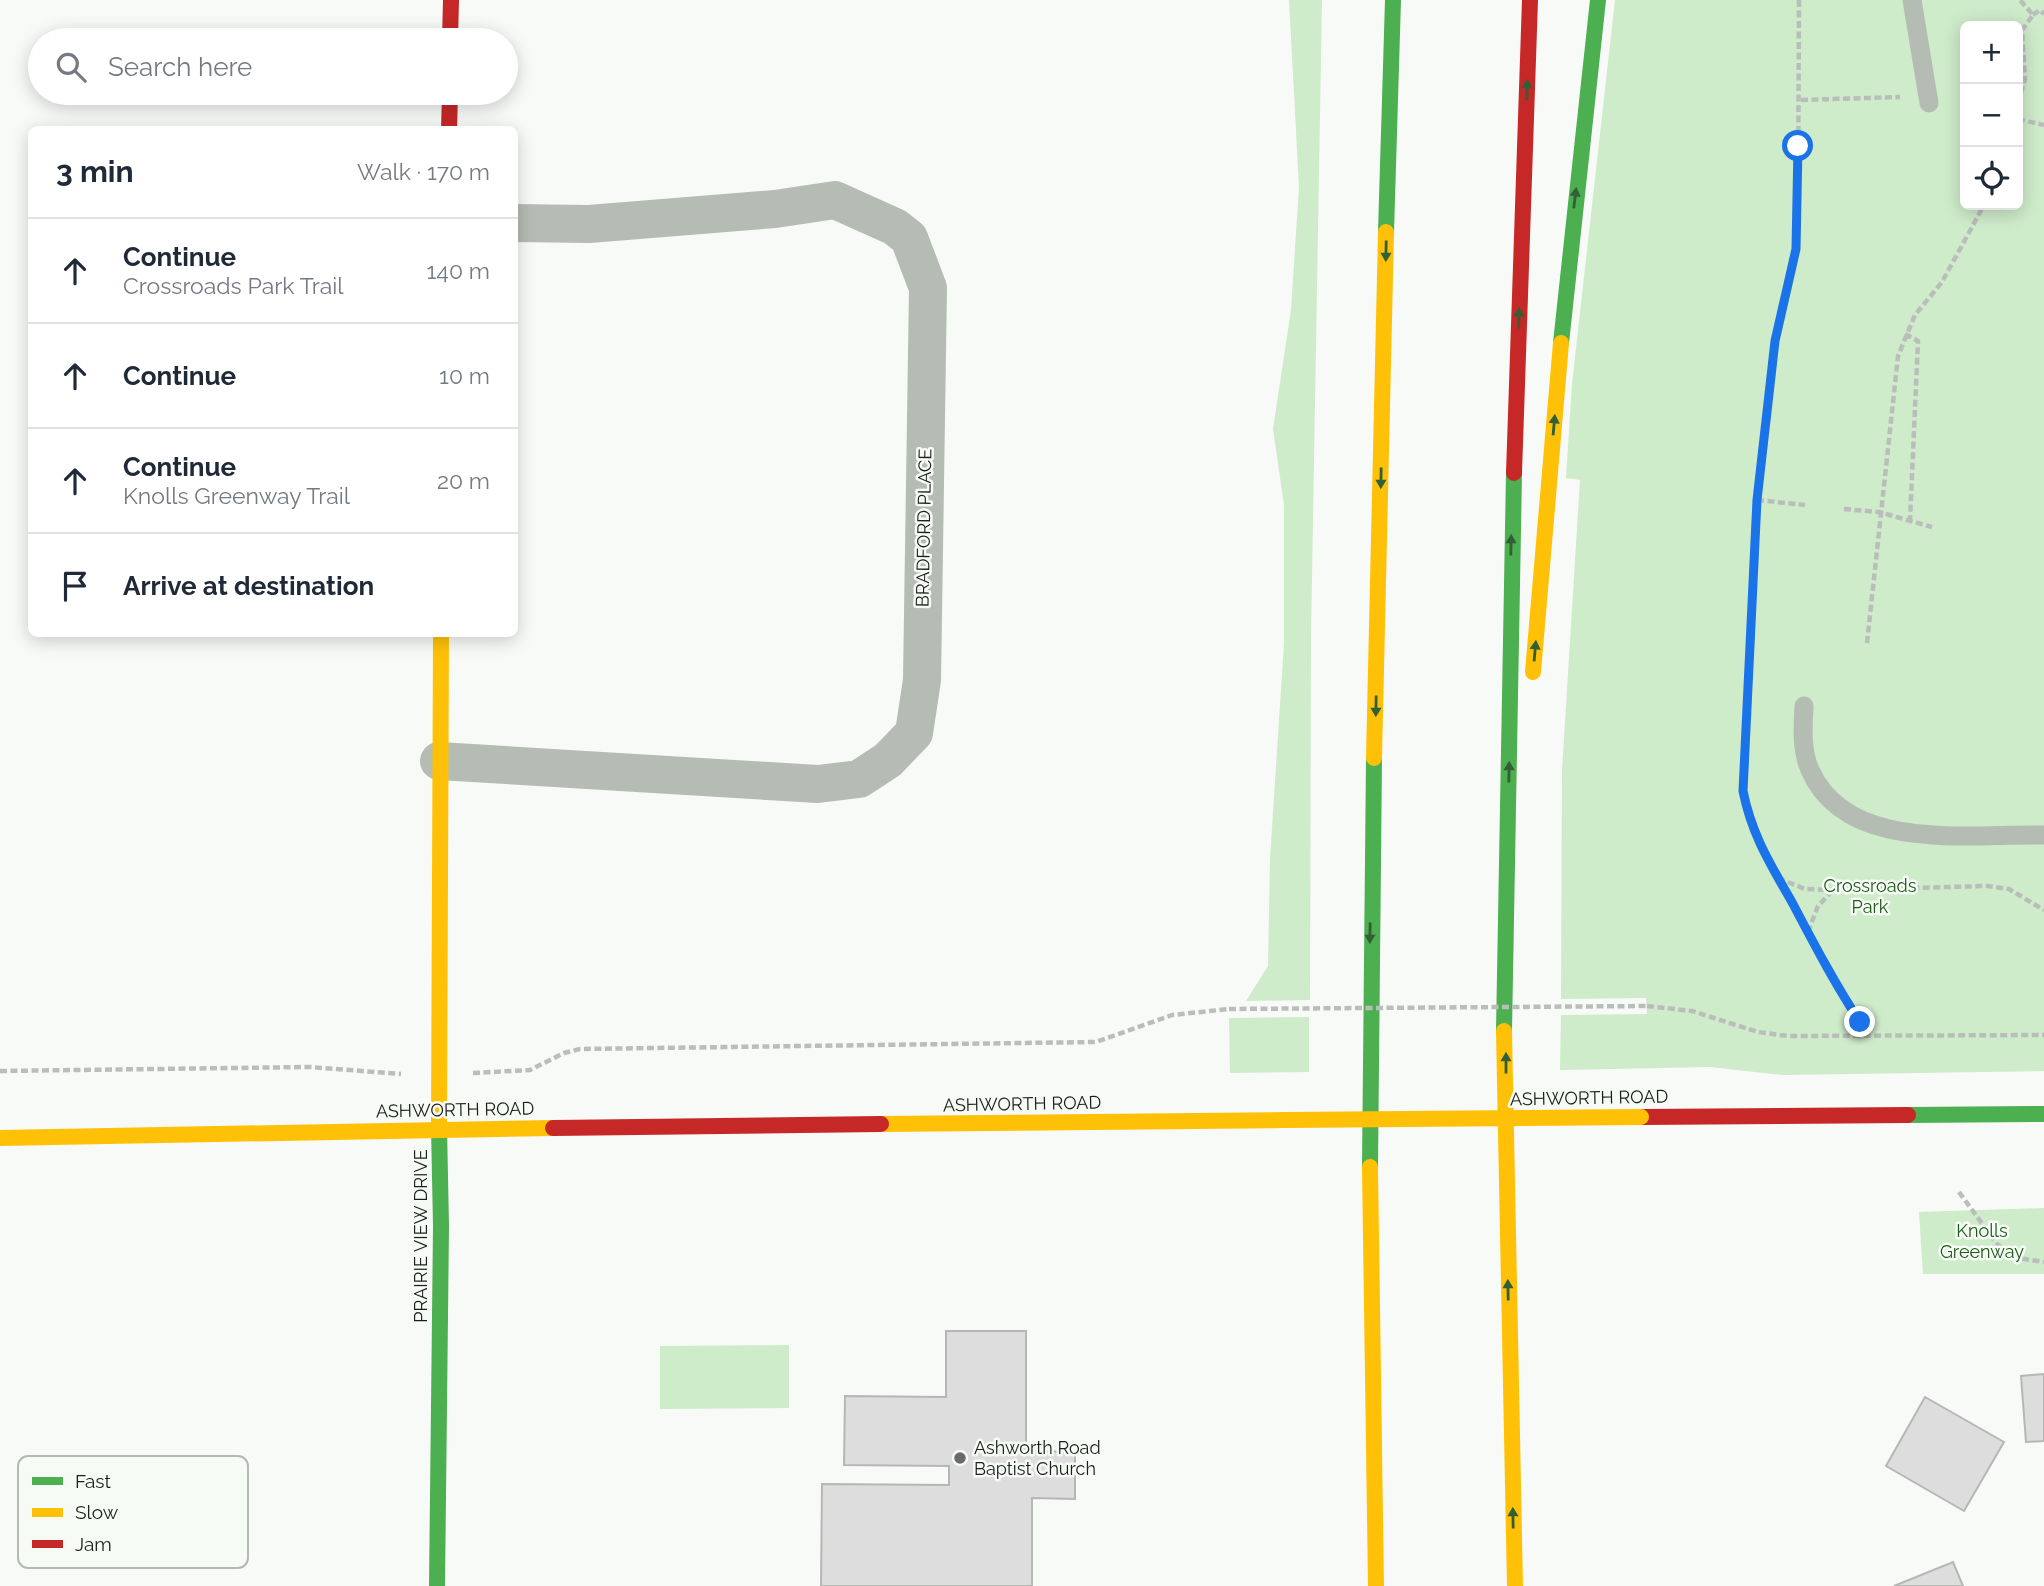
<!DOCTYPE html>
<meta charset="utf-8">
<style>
body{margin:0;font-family:Raleway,sans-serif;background:#f2f2f3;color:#1f2937}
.controls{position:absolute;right:21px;top:21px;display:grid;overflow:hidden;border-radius:10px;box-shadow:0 4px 18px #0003}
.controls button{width:63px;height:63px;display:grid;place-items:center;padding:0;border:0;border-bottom:2px solid #e0e1e3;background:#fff;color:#1f2937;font:35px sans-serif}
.stop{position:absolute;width:21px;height:21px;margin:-16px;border:5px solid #1a73e8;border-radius:50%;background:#fff}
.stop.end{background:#1a73e8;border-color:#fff;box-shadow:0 2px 7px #0008}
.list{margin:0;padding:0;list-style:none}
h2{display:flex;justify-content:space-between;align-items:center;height:91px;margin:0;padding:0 28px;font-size:30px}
h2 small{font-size:23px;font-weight:400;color:#747a83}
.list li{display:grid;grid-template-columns:46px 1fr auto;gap:21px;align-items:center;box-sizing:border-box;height:105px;padding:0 28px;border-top:2px solid #e0e1e3}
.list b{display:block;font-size:26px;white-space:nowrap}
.list p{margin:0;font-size:23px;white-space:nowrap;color:#747a83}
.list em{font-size:23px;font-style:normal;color:#747a83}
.icon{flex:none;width:38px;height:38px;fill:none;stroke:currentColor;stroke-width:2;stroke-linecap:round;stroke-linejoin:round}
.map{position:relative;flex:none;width:2044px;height:1586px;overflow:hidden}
.search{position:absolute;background:#fff;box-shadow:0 4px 18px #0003;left:28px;top:28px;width:490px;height:77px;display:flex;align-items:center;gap:18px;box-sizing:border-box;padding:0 24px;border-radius:38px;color:#747a83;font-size:26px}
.panel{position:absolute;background:#fff;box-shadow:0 4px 18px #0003;left:28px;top:126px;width:490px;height:511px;border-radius:10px}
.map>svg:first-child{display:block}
.green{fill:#ceebca;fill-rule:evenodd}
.building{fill:#dcdddc;stroke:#b5b7b5;stroke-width:2}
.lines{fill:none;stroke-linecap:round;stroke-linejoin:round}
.path{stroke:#babeba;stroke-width:4.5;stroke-dasharray:7 3.5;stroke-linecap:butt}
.lane{stroke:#b5bcb4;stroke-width:19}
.street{stroke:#b5bcb4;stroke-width:38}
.fast{stroke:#4caf50;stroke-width:16}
.slow{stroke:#ffc107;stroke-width:16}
.jam{stroke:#c62828;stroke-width:16}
.path-bridge{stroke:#babeba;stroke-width:4.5;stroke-dasharray:7 3.5;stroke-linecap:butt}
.slow-bridge{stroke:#ffc107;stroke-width:16}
.oneway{fill:#325f33}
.route{stroke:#1a73e8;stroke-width:9}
.poi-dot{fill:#696a69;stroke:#f7fbf6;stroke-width:2.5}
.labels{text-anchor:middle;stroke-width:5;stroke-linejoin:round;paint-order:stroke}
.street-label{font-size:18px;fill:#1c1d1c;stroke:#f7fbf6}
.park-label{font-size:18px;fill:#1c5a17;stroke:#f7fbf6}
.poi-label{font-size:18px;fill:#1c1d1c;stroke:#f7fbf6;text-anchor:start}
.key{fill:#f7fbf6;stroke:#b5b8b5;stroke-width:2}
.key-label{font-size:19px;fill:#1c1d1c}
</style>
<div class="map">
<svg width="2044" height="1586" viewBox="0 0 2044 1586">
<rect width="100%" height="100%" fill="#f8faf7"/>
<path class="green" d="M1289,0H1322L1311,634L1310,1000L1246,1001L1268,966L1270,859L1284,643V505L1273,429L1291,310L1299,187Z
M1615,0H2044V1071L1783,1075L1710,1067L1560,1070L1561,1015L1647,1014L1646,998L1561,999L1562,770L1580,480L1566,478L1572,384ZM1965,26H2018V205H1965Z
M1309,1017V1072L1230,1073L1229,1018Z
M2044,1208V1274H1923L1919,1212Z
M789,1345V1408L660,1409V1346Z"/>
<path class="building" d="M946,1331H1026V1451L1075,1452V1499L1032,1498V1586H821L822,1484L949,1485V1466L844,1465L845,1396L946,1397Z
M2044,1374V1441L2026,1442L2021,1376Z
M1925,1397L2004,1442L1964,1511L1886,1466Z
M1953,1562L1963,1586H1894Z"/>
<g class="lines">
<path class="path" d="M1799,0L1798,218L1796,249L1775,342L1757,500L1743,791C1751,836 1771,865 1793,904C1814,944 1835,984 1860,1022
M2033,15L2040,10L2044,14
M1801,100L1900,97
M2018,103L2025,79L2022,30L2033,15L2020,0
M2018,119L2044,125
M1905,334L1918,341L1910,520
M1757,500L1805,505
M1844,509L1879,512L1932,527
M1867,643L1898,356L1915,315L1942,282L1984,205
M1778,878L1805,889L1833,890L1987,886L2009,889L2044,910
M1808,932L1818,906L1833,890
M1647,1006L1692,1011L1758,1032L1788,1036L2044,1035
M0,1071L310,1067L401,1074
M473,1073L530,1070L564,1053L580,1049L1096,1042L1172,1015L1229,1009
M1959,1192L1997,1244L2012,1257L2044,1262"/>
<path class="lane" d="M1912,0L1929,103
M1804,706C1803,727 1801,750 1810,770C1847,854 1969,833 2044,835"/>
<path class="street" d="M439,761L818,784L859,779L888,760L914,733L922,680L928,288L909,238L895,227L835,200L775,209L589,224L514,223"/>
<path class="fast" d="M1386,232L1393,0
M1561,343L1598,0
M1504,1031L1514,473
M1908,1115L2044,1114
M1370,1167L1374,758
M437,1586L441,1226L439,1127"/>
<path class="slow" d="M1533,672L1561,343
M1374,758L1386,232
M1504,1031L1515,1586
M881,1124L1285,1120
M439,1127L441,634
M0,1138L553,1128
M1370,1167L1376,1586"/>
<path class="jam" d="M450,40L451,0
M449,130L450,93
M1514,473L1530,0
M1641,1117L1908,1115
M553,1128L881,1124"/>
<path class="path-bridge" d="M1229,1009L1647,1006"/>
<path class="slow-bridge" d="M1285,1120L1641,1117"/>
</g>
<defs><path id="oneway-solid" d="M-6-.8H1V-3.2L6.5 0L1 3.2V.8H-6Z" transform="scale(1.75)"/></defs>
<g class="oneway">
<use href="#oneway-solid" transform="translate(1527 90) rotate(-88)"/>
<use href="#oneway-solid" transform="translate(1575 198) rotate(-83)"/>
<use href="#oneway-solid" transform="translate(1386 251) rotate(91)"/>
<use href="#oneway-solid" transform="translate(1519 318) rotate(-88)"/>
<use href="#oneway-solid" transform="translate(1554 425) rotate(-85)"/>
<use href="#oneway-solid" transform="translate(1381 478) rotate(91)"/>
<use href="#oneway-solid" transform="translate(1511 545) rotate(-89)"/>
<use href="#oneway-solid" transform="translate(1535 651) rotate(-85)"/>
<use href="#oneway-solid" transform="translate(1376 706) rotate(91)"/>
<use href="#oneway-solid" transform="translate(1509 772) rotate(-89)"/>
<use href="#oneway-solid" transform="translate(1370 933) rotate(91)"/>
<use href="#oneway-solid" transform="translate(1506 1063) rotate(-90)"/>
<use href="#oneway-solid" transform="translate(1508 1290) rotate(-91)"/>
<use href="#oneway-solid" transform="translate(1513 1518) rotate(-91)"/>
</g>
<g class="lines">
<path class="route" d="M1798,146L1796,249L1775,341L1757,500L1743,791C1752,836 1771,865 1793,904C1814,944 1835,984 1860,1022"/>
</g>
<circle class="poi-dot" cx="960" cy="1458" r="7"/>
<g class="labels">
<g class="street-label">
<text transform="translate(924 528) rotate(-89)" y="6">BRADFORD PLACE</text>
<text transform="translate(1589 1098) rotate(-1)" y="6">ASHWORTH ROAD</text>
<text transform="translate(1022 1104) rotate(-1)" y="6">ASHWORTH ROAD</text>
<text transform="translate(455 1110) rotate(-1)" y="6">ASHWORTH ROAD</text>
<text transform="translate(421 1236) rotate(-90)" y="6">PRAIRIE VIEW DRIVE</text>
</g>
<g class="park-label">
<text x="1870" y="892">Crossroads<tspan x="1870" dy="21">Park</tspan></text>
<text x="1982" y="1237">Knolls<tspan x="1982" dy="21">Greenway</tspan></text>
</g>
<g class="poi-label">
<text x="974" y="1454">Ashworth Road<tspan x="974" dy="21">Baptist Church</tspan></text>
</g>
</g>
<rect x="18" y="1456" width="230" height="112" rx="10" class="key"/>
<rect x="32" y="1477" width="31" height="8" fill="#4caf50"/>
<rect x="32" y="1508" width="31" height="9" fill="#ffc107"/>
<rect x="32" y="1540" width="31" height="8" fill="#c62828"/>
<g class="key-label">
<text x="75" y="1488">Fast</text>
<text x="75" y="1519">Slow</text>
<text x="75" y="1551">Jam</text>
</g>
</svg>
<div class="controls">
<button>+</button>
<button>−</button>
<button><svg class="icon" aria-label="locate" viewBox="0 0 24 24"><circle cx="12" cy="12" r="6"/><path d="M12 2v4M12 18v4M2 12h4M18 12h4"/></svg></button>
</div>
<div class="stop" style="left:1798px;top:146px"></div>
<div class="stop end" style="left:1860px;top:1022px"></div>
<div class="search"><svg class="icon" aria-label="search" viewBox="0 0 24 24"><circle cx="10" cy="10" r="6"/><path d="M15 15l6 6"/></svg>Search here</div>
<section class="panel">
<h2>3 min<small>Walk · 170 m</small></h2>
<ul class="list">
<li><svg class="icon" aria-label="ahead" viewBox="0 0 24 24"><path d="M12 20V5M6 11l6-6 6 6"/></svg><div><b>Continue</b><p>Crossroads Park Trail</p></div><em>140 m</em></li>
<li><svg class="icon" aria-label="ahead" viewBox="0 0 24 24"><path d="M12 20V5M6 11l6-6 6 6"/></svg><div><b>Continue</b></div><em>10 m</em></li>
<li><svg class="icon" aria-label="ahead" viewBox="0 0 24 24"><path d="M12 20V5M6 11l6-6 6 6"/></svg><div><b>Continue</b><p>Knolls Greenway Trail</p></div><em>20 m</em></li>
<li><svg class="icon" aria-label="arrive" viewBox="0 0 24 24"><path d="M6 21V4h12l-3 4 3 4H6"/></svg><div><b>Arrive at destination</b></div></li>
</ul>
</section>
</div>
